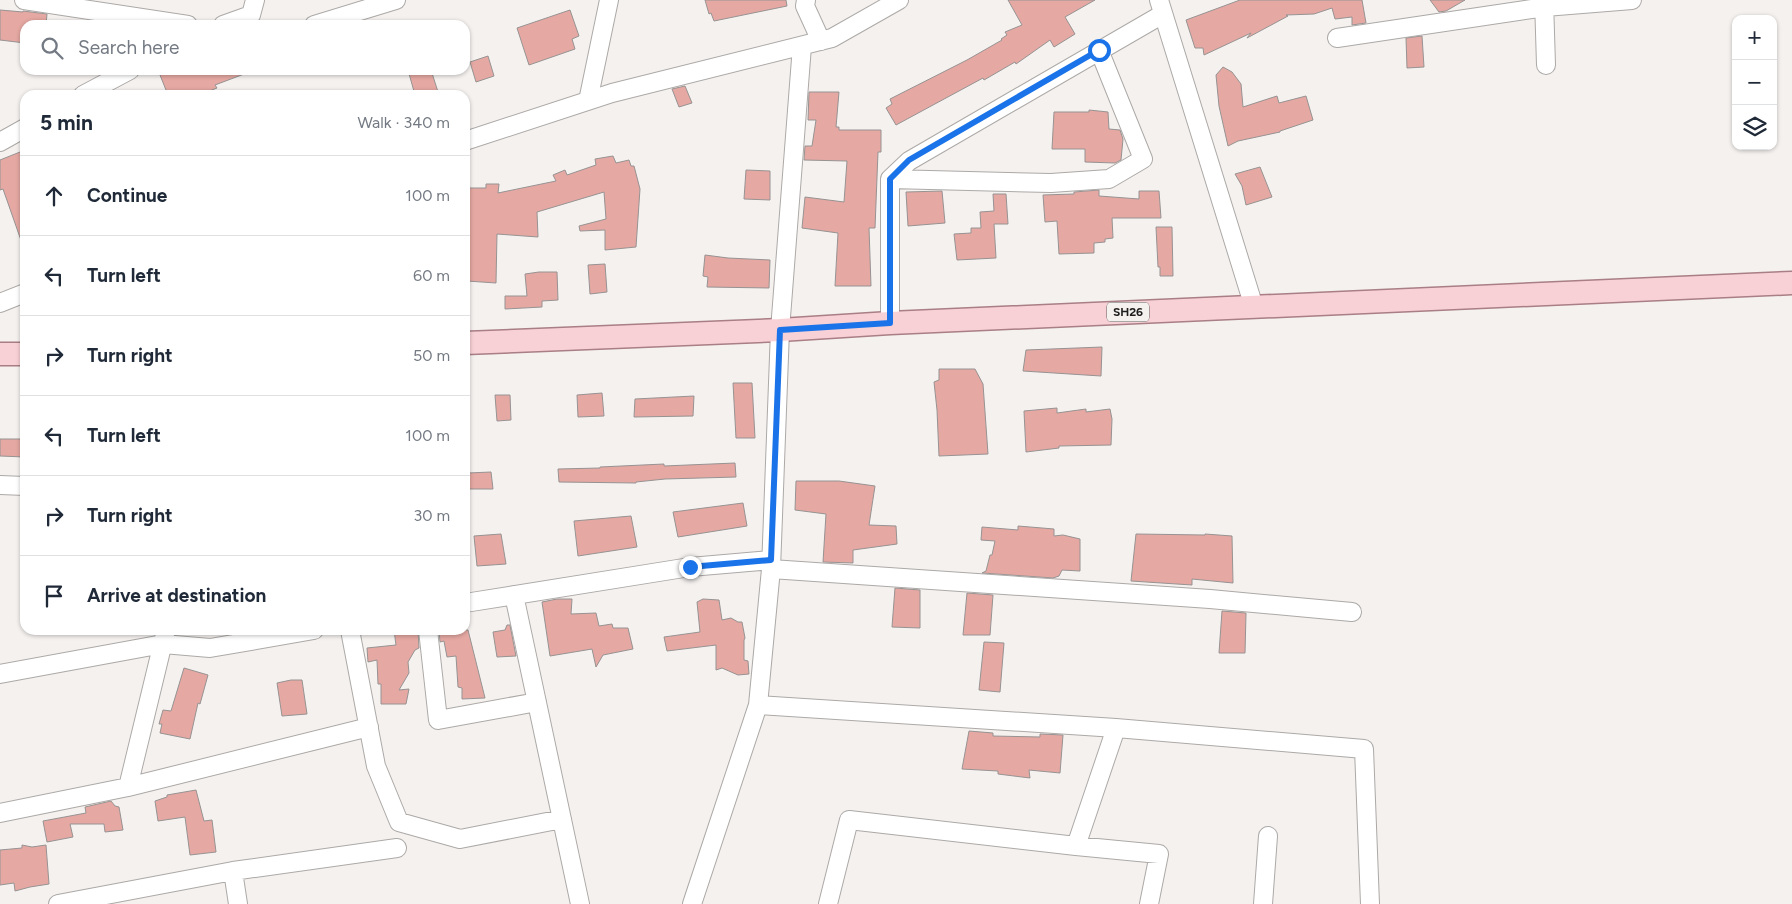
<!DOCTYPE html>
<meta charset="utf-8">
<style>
body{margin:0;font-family:Figtree,sans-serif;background:#f6f6f7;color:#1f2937}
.controls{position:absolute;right:15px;top:15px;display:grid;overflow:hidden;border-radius:10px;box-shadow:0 1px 4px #0004}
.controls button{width:45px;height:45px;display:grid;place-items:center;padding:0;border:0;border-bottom:1px solid #e0e1e3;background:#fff;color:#1f2937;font:25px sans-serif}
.stop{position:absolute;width:15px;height:15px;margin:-11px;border:4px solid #1a73e8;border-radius:50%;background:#fff}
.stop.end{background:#1a73e8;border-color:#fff;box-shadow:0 1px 5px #0008}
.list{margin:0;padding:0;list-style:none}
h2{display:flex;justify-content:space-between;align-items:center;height:65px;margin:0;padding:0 20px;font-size:21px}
h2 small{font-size:16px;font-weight:400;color:#747a83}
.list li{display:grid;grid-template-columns:32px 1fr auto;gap:15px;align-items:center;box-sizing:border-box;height:80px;padding:0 20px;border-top:1px solid #e0e1e3}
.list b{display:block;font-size:19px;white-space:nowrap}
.list em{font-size:16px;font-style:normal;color:#747a83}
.icon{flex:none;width:28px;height:28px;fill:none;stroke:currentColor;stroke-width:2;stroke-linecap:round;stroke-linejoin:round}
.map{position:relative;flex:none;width:1792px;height:904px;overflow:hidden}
.search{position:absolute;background:#fff;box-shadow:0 1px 4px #0004;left:20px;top:20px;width:450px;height:55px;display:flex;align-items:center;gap:12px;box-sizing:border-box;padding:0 18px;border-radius:15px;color:#747a83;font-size:19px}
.panel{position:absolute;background:#fff;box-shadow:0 1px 4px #0004;left:20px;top:90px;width:450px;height:545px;border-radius:15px}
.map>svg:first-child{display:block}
.building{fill:#e5a8a2;stroke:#979393}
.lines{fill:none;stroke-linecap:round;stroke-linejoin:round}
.minor-casing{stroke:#aca9a7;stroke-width:20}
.major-casing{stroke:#a97e84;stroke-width:25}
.minor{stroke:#fff;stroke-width:18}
.major{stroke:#f8d1d6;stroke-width:22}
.route{stroke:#1a73e8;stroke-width:6}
.labels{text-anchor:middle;stroke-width:4;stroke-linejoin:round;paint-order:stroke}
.shield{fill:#f4f1ef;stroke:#5f5d5c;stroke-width:1}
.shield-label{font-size:12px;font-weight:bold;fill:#1f1e1d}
</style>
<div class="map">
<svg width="1792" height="904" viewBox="0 0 1792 904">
<rect width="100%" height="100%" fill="#f4f1ef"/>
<path class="building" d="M705,0H786L787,6L714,21L711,13L709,14Z
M1008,0H1095L1065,17L1075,34L1054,47L1050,40L1016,64L1015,62L984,80L983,78L896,125L886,108L892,104L890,99L967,60L1002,40L1001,39L1007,35L1005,32L1022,25Z
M1240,0H1362L1366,23L1352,25V17L1335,19L1332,8L1314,14L1286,15L1288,16L1247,38L1251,33L1204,55L1203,48H1195L1186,20Z
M1430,0H1465L1446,11L1439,12Z
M0,10L23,12V11L47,14L46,25H25V43L0,40Z
M570,10L579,36L572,39L575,49L529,65L517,28Z
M1422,36L1424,67L1407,68L1406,38Z
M488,56L494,76L476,82L470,62Z
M1223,67L1232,72L1241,84L1243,107L1277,96L1279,103L1306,96L1313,120L1280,131V132L1238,141L1228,146L1219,106L1216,75Z
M158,70H251L252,71L215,85L217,88L199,95H168Z
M408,70H431L439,95H415Z
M685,86L692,103L679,107L672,89Z
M809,92H839L836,127H839V130H881V152H878L875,228H869L871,286H835L838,233L802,228L805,197L844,202L847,161L804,160L805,146H812L816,120H808Z
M1089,110L1108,112L1109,129L1120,130L1123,139L1121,160L1115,163L1085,162V149H1052L1054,112H1089Z
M25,150V245L23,246L3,189L0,190V160Z
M613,156L616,163L629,160L631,166H634L640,189L636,247L605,250V230L580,231L579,226L606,219L604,192L537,212L538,237L497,234L496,283L467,281V275H465V188H486V184H499L498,193L556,181L553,175L565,170L567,175L596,165L595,159Z
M1260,167L1272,197L1246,205L1242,186L1235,174Z
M746,170L770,171V200L744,199Z
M1099,190V196L1139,199V191H1159L1161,218H1112L1113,238L1105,239V242L1094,243V253L1059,254L1057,221L1045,222L1043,195L1074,194V192Z
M942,191L945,223L908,226L906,192Z
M993,194H1006L1008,224H994L996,258L957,260L954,234L971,233V228H981L980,212L994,211Z
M1156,227H1172L1173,276H1160V267H1158Z
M705,255L728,258L770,260L769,288L707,287L708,277L703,276Z
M605,264L607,292L590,294L588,265Z
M539,272H557L558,300L542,301V307L505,309V296H527L525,274Z
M1102,347L1101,376L1023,371L1026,350Z
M939,369H975L983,384L988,454L939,456L937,410L934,382L939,380Z
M733,383H752L755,438H736Z
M602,393L604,416L578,417L577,395Z
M495,395H510L511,420L497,421Z
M694,396L693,416L634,417L635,399Z
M1057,408V413L1086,409V412L1110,409L1112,419L1111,445L1059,446V448L1026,452L1024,411Z
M0,439H25V457L0,456Z
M735,463L736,477L665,479L636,482V483L559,482L558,469L600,468V467L664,464V466Z
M491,472L493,489H468V473Z
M796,481H839L875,486L869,525L896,526L897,544L853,550V563L823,562L826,514L795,510Z
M743,503L747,526L678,537L673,512Z
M631,516L637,547L578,556L574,521Z
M1018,526L1054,529V536L1063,535L1080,539V571L1062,570L1059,576L1053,578L982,573L986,571L990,555H992L995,541L981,540L982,527L1018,530Z
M501,534L506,564L477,566L474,536Z
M1136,534L1205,535V534L1232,536L1233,583L1192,579V585L1131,581Z
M895,588L920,590V628L892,627Z
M967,593L993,595L990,635H963Z
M557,599H572L571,614L596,613L599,626L612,624L613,628H628L633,649L603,655L596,667L592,649L550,656L542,602Z
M703,599L719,600L722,620L731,618L738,622H742L745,638L744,640V660L748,661L749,674L738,675L722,668L716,670V645L667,651L664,637L700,632L697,602Z
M1222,611L1246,613L1245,653H1219Z
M507,625H510L516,656L497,657L493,632L505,630Z
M394,630H418L419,648L415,650L408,662L409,673L399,690L409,689L406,704H381V684H378L377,660L368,662L367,648L396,645Z
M439,630H468L485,698L462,699V688L458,687L456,656L447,657L444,641L440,642Z
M984,642L1004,643L1000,692L979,690Z
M184,668L208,675L200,704L198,703L190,739L160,733L162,724H159L163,710L171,711Z
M291,680H302L307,714L282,716L277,683Z
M969,731L993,733V736L1040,737V734L1063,735L1060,773L1029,770L1030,778L998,774V771L962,769Z
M196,790L204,821L212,820L216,852L190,855L185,817L158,821L155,801L167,797V795Z
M111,801L115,806L119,807L123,830L105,832L104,824H70L73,837L47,842L43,821L86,813L85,807Z
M22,845L32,847L46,845L49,884L30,887L15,891L14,883L0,885V850L22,848Z"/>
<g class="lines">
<defs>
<path id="minor" d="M24,0L188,25
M806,0L805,6L821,41
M1159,0L1254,307
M1544,0L1546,65
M223,25L251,15L255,0
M314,25L396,0
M1337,38L1545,7L1632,0
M83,95L130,70
M588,101L609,0
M465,141L612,93L832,38L899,0
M0,142L25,128
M890,179L1051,183L1109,179L1143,159L1099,50
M0,303L25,293
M890,323V179L909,161L1163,14
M0,485L25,486
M771,569L1210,599L1352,612
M514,595L580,904
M465,603L690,567L771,560
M350,630L376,766L399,822L460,839L562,819
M428,630L438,720L537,702
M0,674L163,644L210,648L314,630
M758,705L1116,728L1364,749L1370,904
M128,787L369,727
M0,813L128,787L166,630
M1076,846L1159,854L1149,904
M233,871L238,904
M58,904L233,871L397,848
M692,904L758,705L771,569L780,330L802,46
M828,904L849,820L1076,846L1116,728
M1263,904L1268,836"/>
<path id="major" d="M465,343L780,330L890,323L1792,283
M0,354H25"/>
</defs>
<use href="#minor" class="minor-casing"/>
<use href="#major" class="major-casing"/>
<use href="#minor" class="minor"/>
<use href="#major" class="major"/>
</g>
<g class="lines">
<path class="route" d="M690,567L771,560L780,330L890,323V179L909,160L1099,50"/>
</g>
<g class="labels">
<rect class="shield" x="1107" y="302.5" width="42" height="19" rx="4"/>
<g class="shield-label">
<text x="1128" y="316">SH26</text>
</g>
</g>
</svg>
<div class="controls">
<button>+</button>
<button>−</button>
<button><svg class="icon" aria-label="layers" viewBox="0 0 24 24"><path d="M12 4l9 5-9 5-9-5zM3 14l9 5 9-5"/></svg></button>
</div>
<div class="stop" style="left:1099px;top:50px"></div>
<div class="stop end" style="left:690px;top:567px"></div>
<div class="search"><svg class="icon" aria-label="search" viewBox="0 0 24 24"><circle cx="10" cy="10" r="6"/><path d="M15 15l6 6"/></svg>Search here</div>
<section class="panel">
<h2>5 min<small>Walk · 340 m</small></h2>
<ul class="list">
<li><svg class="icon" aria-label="ahead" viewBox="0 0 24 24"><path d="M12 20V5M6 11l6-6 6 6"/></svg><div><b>Continue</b></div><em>100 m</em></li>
<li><svg class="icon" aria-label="left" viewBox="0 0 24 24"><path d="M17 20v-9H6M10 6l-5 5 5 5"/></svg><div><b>Turn left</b></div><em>60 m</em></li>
<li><svg class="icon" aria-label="right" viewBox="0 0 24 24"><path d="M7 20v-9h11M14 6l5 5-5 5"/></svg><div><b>Turn right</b></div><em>50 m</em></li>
<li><svg class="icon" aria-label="left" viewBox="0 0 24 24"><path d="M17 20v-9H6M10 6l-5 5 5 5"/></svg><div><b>Turn left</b></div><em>100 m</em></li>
<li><svg class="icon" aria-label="right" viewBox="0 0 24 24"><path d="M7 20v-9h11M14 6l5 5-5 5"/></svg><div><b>Turn right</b></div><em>30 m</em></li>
<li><svg class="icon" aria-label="arrive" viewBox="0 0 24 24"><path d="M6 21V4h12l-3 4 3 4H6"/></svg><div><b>Arrive at destination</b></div></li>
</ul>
</section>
</div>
